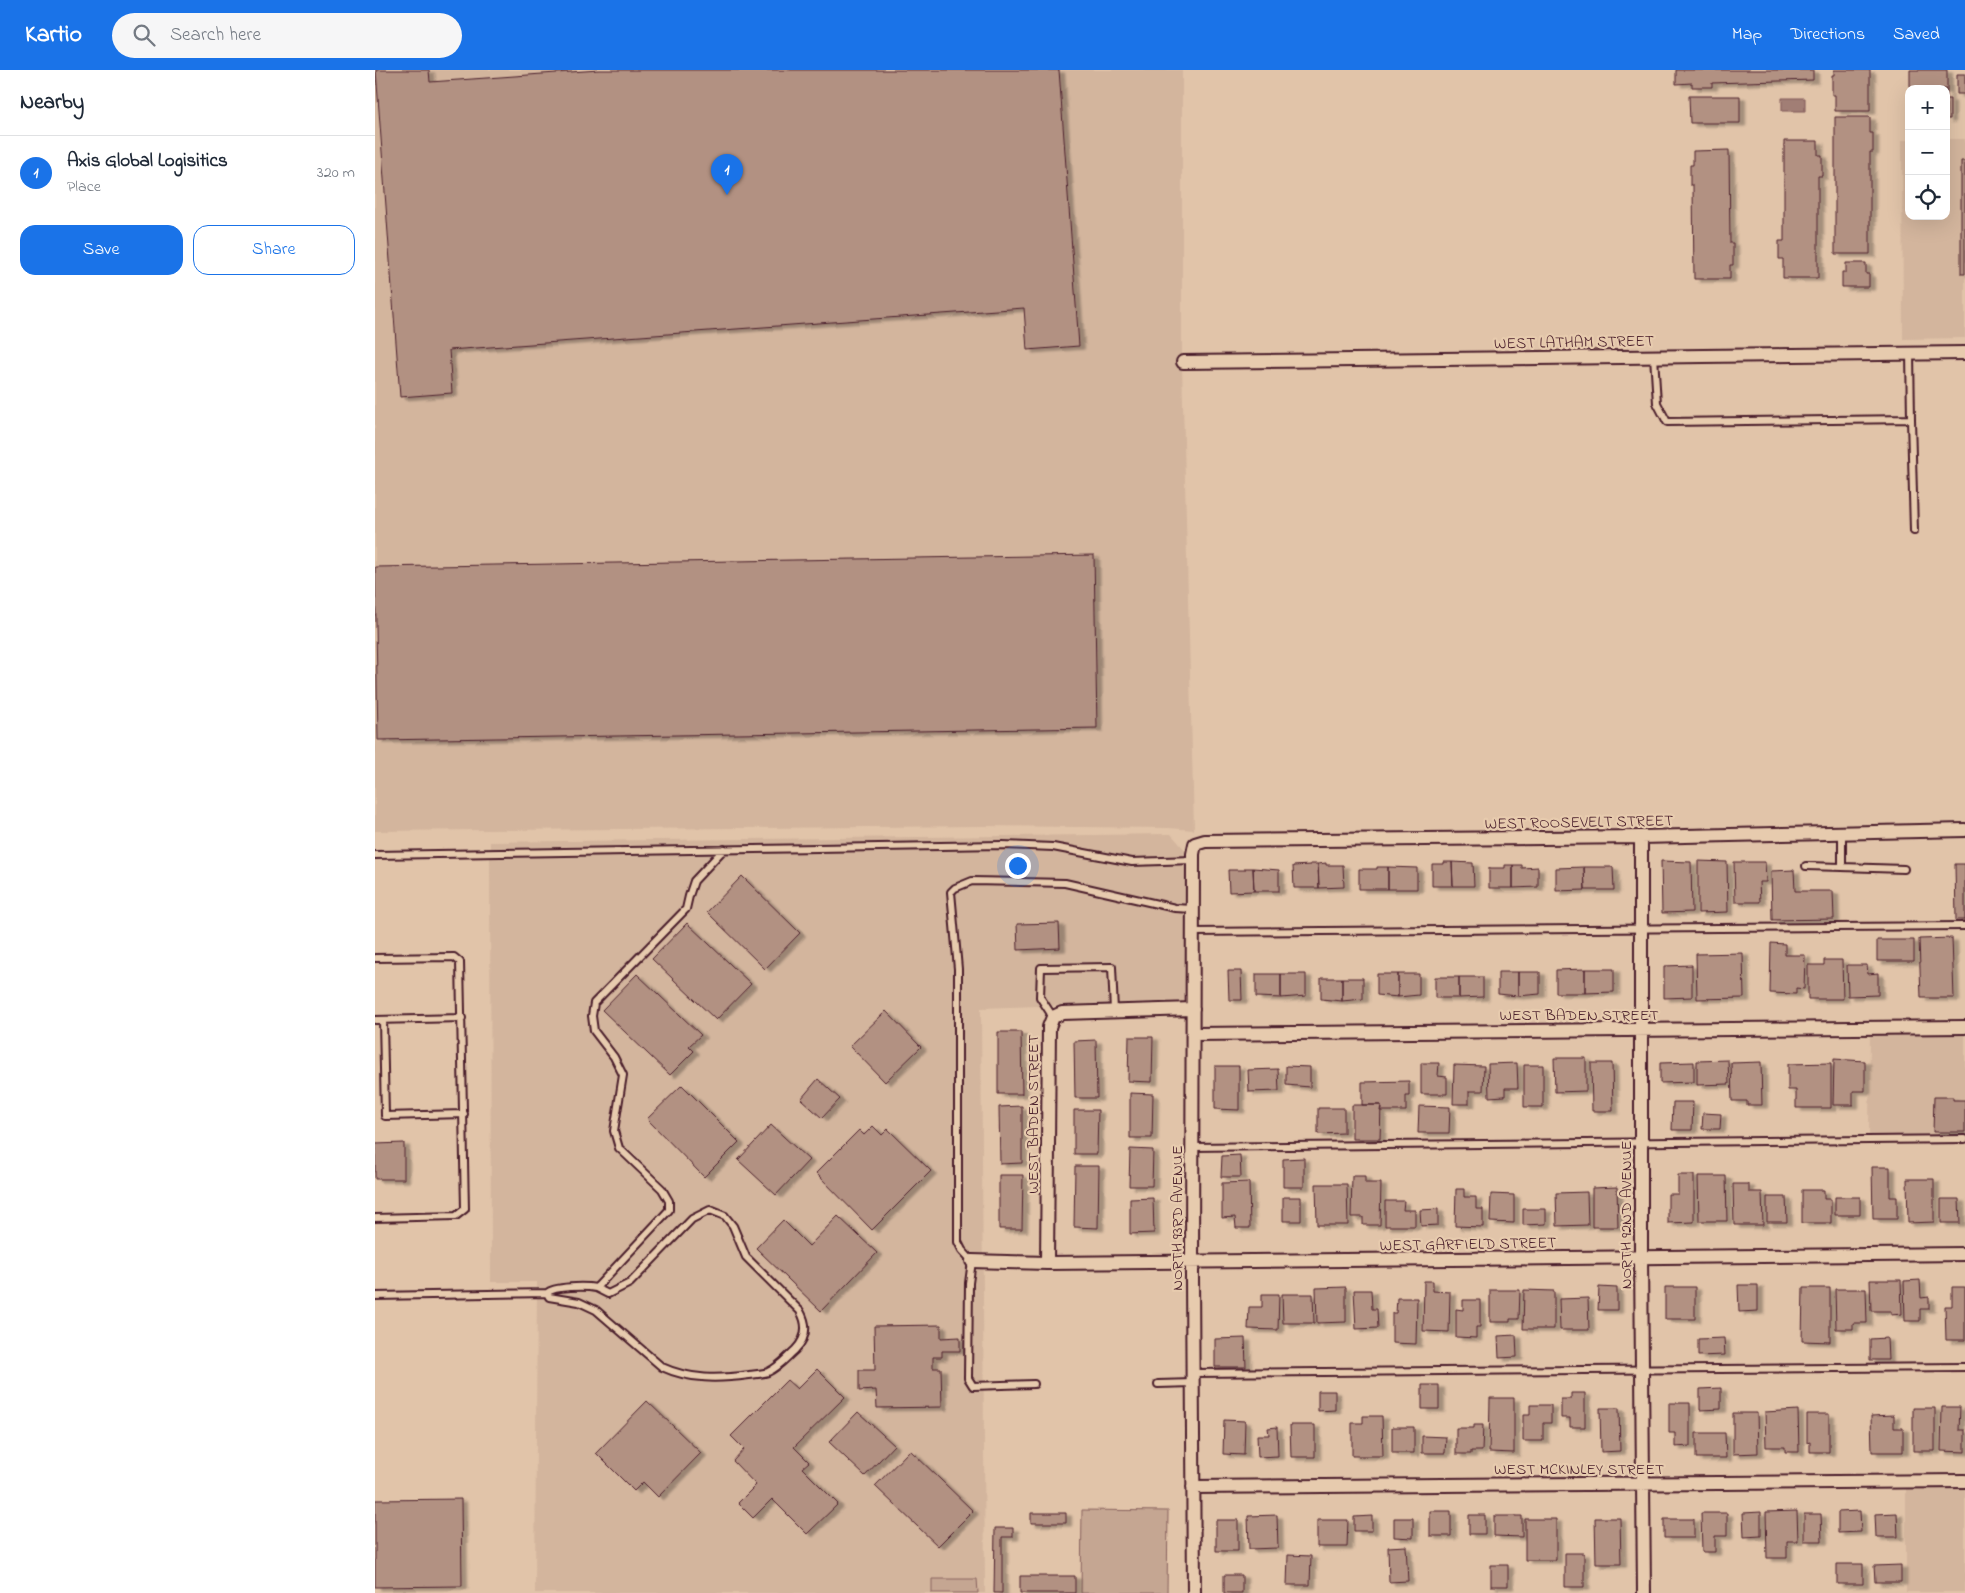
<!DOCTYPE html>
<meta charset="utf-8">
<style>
body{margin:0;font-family:"Indie Flower",sans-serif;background:#f6f6f7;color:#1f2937}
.controls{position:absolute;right:15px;top:15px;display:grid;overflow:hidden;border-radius:10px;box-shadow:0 5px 20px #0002}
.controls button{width:45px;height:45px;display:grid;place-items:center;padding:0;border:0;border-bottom:1px solid #e0e1e3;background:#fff;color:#1f2937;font:25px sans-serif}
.you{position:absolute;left:642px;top:795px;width:18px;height:18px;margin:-12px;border:4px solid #fff;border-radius:50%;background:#1a73e8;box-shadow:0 0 0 8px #1a73e833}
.badge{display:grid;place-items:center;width:32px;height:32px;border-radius:50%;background:#1a73e8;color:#fff;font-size:16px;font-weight:700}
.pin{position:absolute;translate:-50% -41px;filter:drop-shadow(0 1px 2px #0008)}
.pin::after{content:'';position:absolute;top:26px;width:18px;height:15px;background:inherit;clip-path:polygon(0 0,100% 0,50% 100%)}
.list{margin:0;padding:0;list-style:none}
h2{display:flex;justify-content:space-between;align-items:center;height:65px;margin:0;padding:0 20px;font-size:21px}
h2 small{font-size:16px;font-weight:400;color:#747a83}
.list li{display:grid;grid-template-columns:32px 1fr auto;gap:15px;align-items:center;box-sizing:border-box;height:75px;padding:0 20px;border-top:1px solid #e0e1e3}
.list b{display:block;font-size:19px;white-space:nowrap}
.list p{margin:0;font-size:16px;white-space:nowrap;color:#747a83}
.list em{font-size:16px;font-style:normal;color:#747a83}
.actions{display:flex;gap:10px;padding:15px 20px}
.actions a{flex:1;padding:11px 0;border:1px solid #1a73e8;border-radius:15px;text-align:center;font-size:18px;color:#1a73e8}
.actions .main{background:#1a73e8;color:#fff}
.icon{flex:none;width:28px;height:28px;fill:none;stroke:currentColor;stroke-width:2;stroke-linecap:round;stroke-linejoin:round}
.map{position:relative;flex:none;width:1590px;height:1523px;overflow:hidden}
header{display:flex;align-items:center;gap:30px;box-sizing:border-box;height:70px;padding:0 25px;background:#1a73e8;color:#fff}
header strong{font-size:24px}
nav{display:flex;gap:28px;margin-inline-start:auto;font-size:18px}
.search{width:350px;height:45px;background:#f6f6f7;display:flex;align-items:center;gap:12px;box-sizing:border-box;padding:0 18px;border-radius:28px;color:#747a83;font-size:19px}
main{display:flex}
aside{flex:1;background:#fff}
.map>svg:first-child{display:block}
.built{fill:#d3b59d}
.green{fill:#c5a692;stroke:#88625e}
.water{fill:#a17e74;stroke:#7e5857}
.building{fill:#b29182;stroke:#4a1f2b;filter:url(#shadow)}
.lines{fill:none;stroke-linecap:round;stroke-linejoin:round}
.lane-casing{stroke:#4a1f2b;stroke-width:10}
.street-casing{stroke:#4a1f2b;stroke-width:16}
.lane{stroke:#e7cbae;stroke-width:6}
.street{stroke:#e7cbae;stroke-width:12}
.labels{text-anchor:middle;stroke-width:4.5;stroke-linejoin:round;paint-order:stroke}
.street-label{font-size:16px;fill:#4a1f2b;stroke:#e7cbae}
</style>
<header>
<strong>Kartio</strong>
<div class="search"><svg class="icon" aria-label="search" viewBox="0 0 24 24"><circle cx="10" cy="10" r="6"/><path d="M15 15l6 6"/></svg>Search here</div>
<nav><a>Map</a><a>Directions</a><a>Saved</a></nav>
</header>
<main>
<aside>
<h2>Nearby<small></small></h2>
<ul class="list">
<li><span class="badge">1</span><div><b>Axis Global Logisitics</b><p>Place</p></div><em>320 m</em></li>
</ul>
<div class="actions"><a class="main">Save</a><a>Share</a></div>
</aside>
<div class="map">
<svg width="1590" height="1523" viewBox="0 0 1590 1523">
<defs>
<filter id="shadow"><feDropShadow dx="5.5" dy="3" stdDeviation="1" flood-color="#0004"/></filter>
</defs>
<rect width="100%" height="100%" fill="#e1c4a9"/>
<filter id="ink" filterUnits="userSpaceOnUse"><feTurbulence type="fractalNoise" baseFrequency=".02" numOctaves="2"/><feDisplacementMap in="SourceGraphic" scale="10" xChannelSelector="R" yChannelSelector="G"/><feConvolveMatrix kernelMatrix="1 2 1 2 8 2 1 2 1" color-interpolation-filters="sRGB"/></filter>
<g filter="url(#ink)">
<path class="built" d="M0,0H807V294L819,760L793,758L610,756L0,761Z
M1571,69H1590V268L1528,269L1527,70H1534V146H1571Z
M796,764L810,780L813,931L606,938L610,1523H160L162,1212H116L115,772Z
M1590,957V1067H1494L1495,958Z
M1531,1411H1590V1522H1531Z"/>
<path class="green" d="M707,1440L793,1441L792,1523H706Z
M557,1509H602L603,1523H557Z"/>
<path class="water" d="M1407,28H1430V41H1407Z"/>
<path class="building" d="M1,0H54L55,12L224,0H684L704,276L652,280L649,238L74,280L77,323L25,327Z
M1301,0H1438V10L1337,13V17H1317V13L1301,14Z
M1459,0H1495V41H1460V25H1457V5H1459Z
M1535,0H1572V29H1575V49H1571V19H1535Z
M1582,4H1590V24H1582Z
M1314,26H1365V53H1315Z
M1460,47H1495V63H1498V82H1495V184H1460Z
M1409,71H1443V85H1447V106H1443V208H1408V189H1404V171H1409Z
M1354,80L1355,173H1358V195H1355V209H1319L1318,115H1315V95H1318V81Z
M1586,91H1590V204H1586Z
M1471,193H1491V204H1494V217H1467V202H1471Z
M719,485L722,658L3,670L0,497Z
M1286,791L1316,792L1317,842L1287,843Z
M1323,791L1352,792L1353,842L1323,843Z
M1069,792H1077L1078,816H1057V794H1069Z
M1077,792L1098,793L1099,816H1078Z
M1359,792H1390L1391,812H1384L1385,832H1360Z
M951,793V795H968L969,817L944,818L943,794Z
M935,794H943L944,818H919L918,796L935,795Z
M1580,794H1590V850H1581Z
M1130,795H1138V818H1114V798H1130Z
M1138,795H1147V798L1163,797V817L1138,818Z
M1002,797H1013V819H984V799H1002Z
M1013,797L1042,798V819H1013Z
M1209,797H1238L1239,820H1210Z
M1209,797L1210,820L1181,821V798Z
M870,798H878L879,821L854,822L853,800H870Z
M878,798L904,800V821H879Z
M1419,800L1420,821H1458L1459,849L1397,850L1396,801Z
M367,806L425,863L390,899L332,842Z
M312,853L376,914L341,950L277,889Z
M684,853L685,878L643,880L642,854Z
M1577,868L1579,928H1546L1544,869Z
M1502,870H1539V891H1502Z
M1396,873L1410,874V885H1430L1429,919L1421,918V924L1395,923Z
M1368,883L1369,928L1322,929L1321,884Z
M1449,890H1467L1468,929H1433V895H1449Z
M1317,895V927L1289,928V896Z
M1472,895H1492L1493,904L1503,903V925L1473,926Z
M1210,899V923H1181V900Z
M1210,899H1239V922L1210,923Z
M853,901H866L867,930H854Z
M1123,902H1143V926L1123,924Z
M1143,902H1165V924L1143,926Z
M262,904L326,965L314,976L319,981L295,1005L227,940Z
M881,904H906V928L881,927Z
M906,904H931V926L906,928Z
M1002,904H1023V927L1002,925Z
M1023,904H1044V925L1023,927Z
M1060,907H1084V928H1060Z
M1084,907H1108V927L1084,928Z
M946,908H967V931L946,929Z
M967,908H988V929L967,931Z
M511,941L546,977L510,1012L475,976Z
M623,962H646L647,1024H623Z
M754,967H778L777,1012L753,1011Z
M721,970L722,1028H700L699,971Z
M1179,988H1211V1021L1180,1022Z
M1459,989L1490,991V1021H1478V1035H1458Z
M1353,990L1354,1014L1322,1015V991Z
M1319,992V1012L1285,1013V993Z
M1386,992L1387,1035H1372V1031H1357L1356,993Z
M1046,993H1064L1063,1006L1072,1007V1024H1046Z
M1142,993L1143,1018H1130V1026L1114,1027L1113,994Z
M1216,993H1237L1238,1041H1217Z
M1456,993V1038H1421V1020H1413V994Z
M1079,995L1109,996L1108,1021H1094V1034H1078Z
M1149,995H1168V1037H1149Z
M840,996H864V1040L840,1039Z
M911,996L935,997V1017L911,1015Z
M903,999L904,1021L874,1022L873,1000Z
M443,1009L465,1029L447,1048L426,1029Z
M1034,1011V1026H1031V1041H1005L1006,1035H987V1012Z
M307,1015L364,1072L329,1107L272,1049Z
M755,1023L778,1024L777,1068H755Z
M1559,1027H1578V1030H1590V1062H1558Z
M1298,1032H1318L1317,1060H1297Z
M977,1035H1006L1005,1069H977Z
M647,1036V1093L625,1094L624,1037Z
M1044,1036L1075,1037L1074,1063H1043Z
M943,1038H969V1063L943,1064Z
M699,1040H723L722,1084H699Z
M1328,1043L1346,1044L1345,1059H1327Z
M396,1055L434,1090L401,1125L363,1090Z
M498,1056L507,1065L513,1059L556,1101L497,1160L441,1103L484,1060L489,1065Z
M29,1073V1109H0V1074Z
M755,1079L778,1080L777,1116H754Z
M865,1085L866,1107H846L847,1086Z
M929,1088V1117H908V1089Z
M700,1096H724L723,1158L699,1157Z
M1497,1097H1515V1127H1522V1149H1498Z
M624,1105H648L647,1159H624Z
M1303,1105H1319V1152L1293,1153V1124H1303Z
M977,1106H990V1113H1006L1005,1155H988V1147H976Z
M1323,1106H1351L1352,1151H1324Z
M1532,1109H1559V1152L1533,1153Z
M874,1112L875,1158H861L860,1147L847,1148V1113Z
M941,1114H972L973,1155H942Z
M1358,1114H1374V1122H1387L1388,1155H1359Z
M1242,1117L1243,1157H1217V1118Z
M1081,1119H1089V1127H1101V1139H1108V1157L1080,1156Z
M1427,1120H1449V1129H1456V1153H1427Z
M1212,1122L1213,1155L1182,1156L1181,1123Z
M1116,1124L1139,1125V1153L1115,1152Z
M908,1127H926V1151H908Z
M1392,1127H1411L1412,1152H1392Z
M1460,1127H1485V1145H1460Z
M778,1128L779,1163L755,1164V1129Z
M1566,1129H1584L1585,1153H1566Z
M1010,1131H1029L1028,1140H1040V1156H1010Z
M1063,1139V1155L1046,1156L1045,1140Z
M1148,1139H1171V1154L1148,1155Z
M463,1146L502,1183L446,1241L381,1178L408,1150L434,1176Z
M1495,1210H1526L1527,1244L1516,1245V1241H1496Z
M1545,1210L1546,1228L1554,1227V1239H1545V1251H1530L1529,1211Z
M1049,1211H1058V1221L1075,1222L1074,1262L1048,1261Z
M1363,1215H1383V1241L1364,1242Z
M971,1217V1252L942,1253L941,1218Z
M1224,1217L1242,1218V1240H1223Z
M1290,1217H1320V1249H1290Z
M1577,1217H1590V1270H1571L1570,1236H1577Z
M1428,1218H1455V1272L1427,1271Z
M1460,1219H1491L1492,1253H1478V1259H1461Z
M979,1220H996L997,1239H1002L1003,1258L981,1259Z
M1115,1220H1145L1144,1249H1135V1252H1115Z
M1149,1220L1179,1221V1259H1148Z
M887,1224H904L903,1260L873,1259L874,1237H887Z
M907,1224H938L939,1253H908Z
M1022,1228H1042L1041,1274L1017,1273V1243H1021Z
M1213,1228L1214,1260H1185L1184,1229Z
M1088,1230H1105V1257H1101V1268L1081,1267V1239L1088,1240Z
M566,1255V1268L585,1267V1281H567V1287H558V1298H566L567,1337L502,1338L501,1320L484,1321V1300H500L499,1256Z
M1141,1265L1142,1287L1124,1288L1123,1266Z
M870,1268L871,1297H840V1269Z
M1349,1268L1350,1285L1323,1286V1269Z
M1512,1268L1513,1290H1495V1269Z
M442,1299L470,1327L419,1377L434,1392L427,1398L463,1434L432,1464L397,1429L378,1448L363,1433L381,1415L358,1391L369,1379L356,1366L412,1310L422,1319Z
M1047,1315H1064V1339H1047Z
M1346,1318V1339L1325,1340V1319Z
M943,1321H960V1340L943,1341Z
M1196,1323H1210V1357H1195V1348H1186V1329H1196Z
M1115,1328H1139V1383L1114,1382Z
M272,1331L326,1383L283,1427L268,1412L259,1421L221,1383Z
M1294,1333H1315V1376L1300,1377V1363H1294Z
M1155,1335H1176V1353H1168V1371H1148V1345H1155Z
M1567,1337H1585L1584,1360H1590V1382L1566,1381Z
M1225,1338H1244L1245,1381L1226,1382Z
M1538,1338H1560V1381H1538Z
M1423,1340L1424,1382H1410V1377H1391L1390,1342Z
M483,1342L519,1375L490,1406L454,1372Z
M1358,1343H1382L1383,1383L1358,1384Z
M1432,1344H1454V1382H1435V1372L1432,1373Z
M1519,1345V1358H1528V1382H1497L1496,1346Z
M988,1346H1007L1008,1386H977V1353H988Z
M849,1350L870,1351L869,1385L848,1384Z
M915,1355H940V1387H916Z
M1099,1355H1108L1107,1381H1096V1384H1081V1358H1099Z
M902,1357L903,1386L883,1387L882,1365H894L893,1358Z
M1017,1357H1039V1383H1017Z
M1321,1363H1350L1351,1388H1321Z
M1047,1366L1071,1367L1070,1383H1047Z
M535,1380L598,1441L563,1476L500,1416Z
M86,1429L87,1516L0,1517V1430Z
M1055,1441H1076V1466H1055Z
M1422,1441L1423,1471H1412V1488H1392L1391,1442Z
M1485,1441L1486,1462L1463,1463V1442Z
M1386,1442V1466L1369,1467L1368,1443Z
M656,1443H691V1453H656Z
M1326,1443H1352V1466H1340V1482H1327Z
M1522,1443L1523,1467H1501L1500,1444Z
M1429,1444H1446L1447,1471H1429Z
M902,1445L903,1478L874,1479L873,1446Z
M1094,1445H1110V1464H1094Z
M997,1446V1461H979V1447Z
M1119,1446H1147V1467L1119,1466Z
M1019,1448H1038V1468L1019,1467Z
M1220,1448H1245L1246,1494H1221Z
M1150,1449H1181V1490H1150Z
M1289,1449H1319V1468H1289Z
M841,1450H863V1481H841Z
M942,1450H973L972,1477H942Z
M620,1458H638V1467H627V1523H619Z
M1031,1476L1033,1511L1014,1512L1013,1477Z
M1190,1483H1209V1517H1190Z
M913,1485L936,1486L935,1515H912Z
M1462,1494H1488V1514H1462Z
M1116,1495H1133V1516H1116Z
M1526,1495V1512H1500L1499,1496Z
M849,1505H867V1523H849Z
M645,1506H700V1523H645Z"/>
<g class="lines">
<defs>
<path id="lane" d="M1535,283L1536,349
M1279,286L1282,333L1292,352L1536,349L1539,461
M1467,763V797L1529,799
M0,785L627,775L678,777L757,792L818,790
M1431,796L1467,797
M818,862L1590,856
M0,888L79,887L85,892L90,1139L81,1146L0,1148
M678,947L665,927L666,898L737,897L739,941
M0,950L87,948
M8,950L10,1046L89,1044
M818,1077L1590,1069
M221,1218L294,1140V1131L287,1119L244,1078L239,1061L248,1005L239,987L219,961L217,946L219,933L311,839L314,826L319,811L349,779
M0,1226L172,1223C179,1216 211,1216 221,1218C225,1220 229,1222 233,1224L255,1213L317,1149L335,1140L350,1146L358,1156L371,1187L425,1241C433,1255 432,1268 420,1280C412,1287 404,1297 393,1302C388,1304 380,1304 374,1305C344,1309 315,1310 287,1297L221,1240L204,1232L174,1227L172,1223
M818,1303L1590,1297
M659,1314L598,1316L593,1308L594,1213L597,1191L587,1180L583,1172V899L576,822L580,818L597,811L690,813L800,838L818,839
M783,1314L818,1313"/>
<path id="street" d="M808,292L1590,283
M1266,767V1187L1269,1523
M818,964L1590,957
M597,1191L672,1193L1590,1184
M672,1193L674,957L678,947L687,943L818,939
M818,1417L1590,1411
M819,1523L817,1206L818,784L820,774L830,771L1266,767L1590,760"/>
</defs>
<use href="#lane" class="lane-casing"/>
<use href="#street" class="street-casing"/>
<use href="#lane" class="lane"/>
<use href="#street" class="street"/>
</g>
</g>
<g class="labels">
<g class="street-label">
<text transform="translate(1199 271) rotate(-1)" y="6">WEST LATHAM STREET</text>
<text transform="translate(1204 751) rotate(-1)" y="6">WEST ROOSEVELT STREET</text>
<text x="1204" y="950">WEST BADEN STREET</text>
<text transform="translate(657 1044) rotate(-90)" y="6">WEST BADEN STREET</text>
<text transform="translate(1250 1145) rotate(-90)" y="6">NORTH 92ND AVENUE</text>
<text transform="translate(801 1148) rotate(-90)" y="6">NORTH 93RD AVENUE</text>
<text transform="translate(1093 1173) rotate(-1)" y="6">WEST GARFIELD STREET</text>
<text x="1204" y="1404">WEST MCKINLEY STREET</text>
</g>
</g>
</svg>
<div class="controls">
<button>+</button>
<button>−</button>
<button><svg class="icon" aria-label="locate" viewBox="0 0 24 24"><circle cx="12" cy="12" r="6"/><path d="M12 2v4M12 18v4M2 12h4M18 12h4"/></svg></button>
</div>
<div class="you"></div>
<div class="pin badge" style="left:352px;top:125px">1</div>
</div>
</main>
